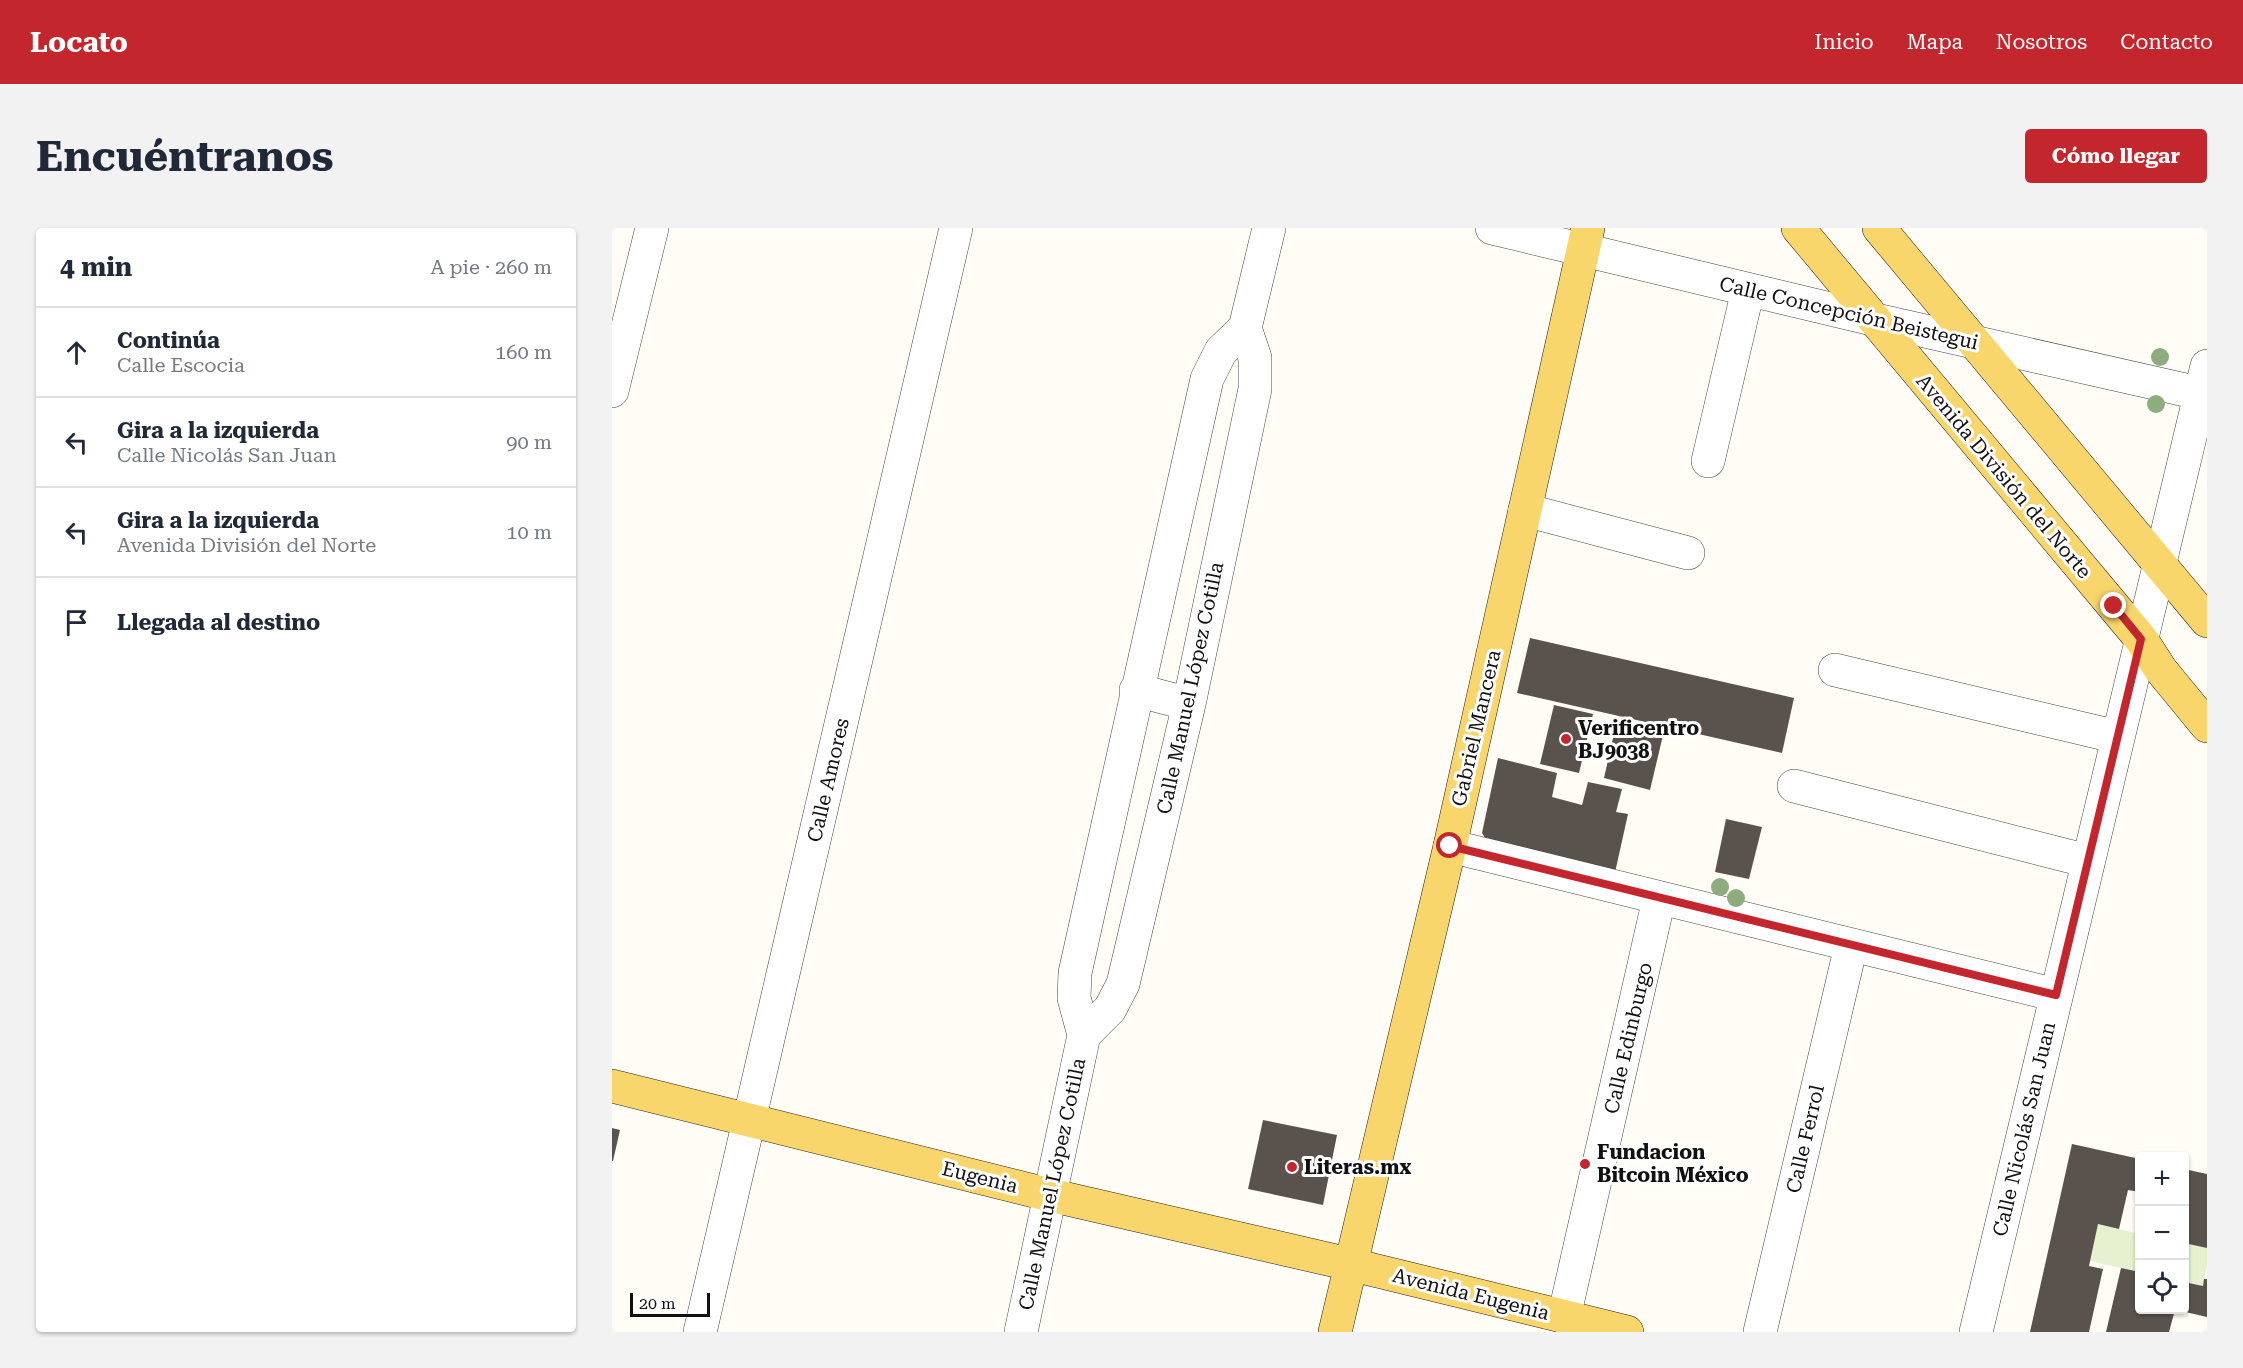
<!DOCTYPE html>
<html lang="es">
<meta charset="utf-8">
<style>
body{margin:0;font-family:"Roboto Serif",serif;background:#f2f2f3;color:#1f2937}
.controls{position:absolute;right:18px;bottom:18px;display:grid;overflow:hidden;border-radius:6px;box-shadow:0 2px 4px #0004}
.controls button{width:54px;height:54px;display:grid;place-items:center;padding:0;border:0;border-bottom:2px solid #e0e1e3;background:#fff;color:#1f2937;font:30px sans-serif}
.scale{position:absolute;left:18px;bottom:15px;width:80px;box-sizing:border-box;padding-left:6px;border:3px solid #111;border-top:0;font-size:16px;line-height:21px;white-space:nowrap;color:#111;-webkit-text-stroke:4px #fff;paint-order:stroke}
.stop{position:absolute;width:18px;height:18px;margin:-14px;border:4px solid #c4262e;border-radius:50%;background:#fff}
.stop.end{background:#c4262e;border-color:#fff;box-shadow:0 2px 6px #0008}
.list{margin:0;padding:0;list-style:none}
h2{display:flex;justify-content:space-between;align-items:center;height:78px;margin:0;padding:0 24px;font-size:26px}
h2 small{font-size:20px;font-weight:400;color:#747a83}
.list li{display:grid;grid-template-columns:39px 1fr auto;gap:18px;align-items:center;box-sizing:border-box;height:90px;padding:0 24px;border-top:2px solid #e0e1e3}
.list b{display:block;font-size:22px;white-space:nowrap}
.list p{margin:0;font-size:20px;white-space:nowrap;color:#747a83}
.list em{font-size:20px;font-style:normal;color:#747a83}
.icon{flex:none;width:33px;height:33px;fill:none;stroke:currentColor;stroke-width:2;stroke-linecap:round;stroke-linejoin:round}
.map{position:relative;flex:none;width:1595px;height:1104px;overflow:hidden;border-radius:6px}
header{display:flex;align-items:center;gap:36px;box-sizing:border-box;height:84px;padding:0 30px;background:#c4262e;color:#fff}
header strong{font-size:28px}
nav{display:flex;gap:33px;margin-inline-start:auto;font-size:21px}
.intro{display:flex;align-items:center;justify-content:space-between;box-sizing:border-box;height:144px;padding:0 36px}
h1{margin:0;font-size:42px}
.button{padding:15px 27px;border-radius:6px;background:#c4262e;color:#fff;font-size:21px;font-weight:700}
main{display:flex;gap:36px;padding:0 36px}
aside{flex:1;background:#fff;border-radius:6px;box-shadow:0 2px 4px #0004}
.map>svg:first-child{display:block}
.pitch{fill:#e6f2cf}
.building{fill:#5a524d}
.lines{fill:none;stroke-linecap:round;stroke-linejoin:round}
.minor-casing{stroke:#444;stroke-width:34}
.major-casing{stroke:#222;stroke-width:34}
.minor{stroke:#fff;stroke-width:33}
.major{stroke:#f9d66b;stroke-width:33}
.tree{fill:#8dad7f}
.route{stroke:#c4262e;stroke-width:8}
.poi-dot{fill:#c4262e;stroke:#fff;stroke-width:2}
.labels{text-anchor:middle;stroke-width:6;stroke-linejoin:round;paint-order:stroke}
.street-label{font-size:20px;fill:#111;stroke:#fff}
.poi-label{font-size:20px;font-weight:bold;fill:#111;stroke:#fff;text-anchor:start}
</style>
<header>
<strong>Locato</strong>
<nav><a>Inicio</a><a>Mapa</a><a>Nosotros</a><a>Contacto</a></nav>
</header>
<div class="intro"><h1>Encuéntranos</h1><a class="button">Cómo llegar</a></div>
<main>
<aside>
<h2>4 min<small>A pie · 260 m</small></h2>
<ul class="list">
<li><svg class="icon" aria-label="ahead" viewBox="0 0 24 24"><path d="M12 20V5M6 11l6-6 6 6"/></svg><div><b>Continúa</b><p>Calle Escocia</p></div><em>160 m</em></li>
<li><svg class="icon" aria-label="left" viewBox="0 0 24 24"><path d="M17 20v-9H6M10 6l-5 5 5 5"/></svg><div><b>Gira a la izquierda</b><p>Calle Nicolás San Juan</p></div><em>90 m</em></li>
<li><svg class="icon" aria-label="left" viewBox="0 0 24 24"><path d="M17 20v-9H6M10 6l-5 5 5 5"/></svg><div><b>Gira a la izquierda</b><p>Avenida División del Norte</p></div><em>10 m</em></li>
<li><svg class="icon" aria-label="arrive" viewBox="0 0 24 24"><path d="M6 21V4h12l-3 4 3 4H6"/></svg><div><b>Llegada al destino</b></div></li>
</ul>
</aside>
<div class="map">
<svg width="1595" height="1104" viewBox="0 0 1595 1104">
<rect width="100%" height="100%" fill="#fffdf5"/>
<path class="pitch" d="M1486,996L1527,1006V1044L1478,1033Z
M1572,1015L1595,1020V1038L1591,1058L1573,1054Z"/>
<path class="building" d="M918,410L1182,470L1170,525L905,465Z
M942,477L981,486L967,545L928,536Z
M1005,492L1052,503L1038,562L992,550Z
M886,530L945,545L940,569L970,577L976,554L1010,561L1004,584L1016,586L1002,649L879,620L870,605Z
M1114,591L1150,599L1137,651L1103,644Z
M651,892L725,907L711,977L636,961Z
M0,900L8,902L1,933H0Z
M1460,916L1528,931V964L1516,962L1507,1001L1486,996L1477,1038L1491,1041L1477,1104H1418Z
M1572,941L1595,946V1020L1572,1015Z
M1509,1040L1528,1044V1082H1563L1557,1104H1494Z
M1592,1051H1595V1089L1565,1082H1572V1054L1591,1058Z"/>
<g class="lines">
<defs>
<path id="minor" d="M880,0L1260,91L1595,167
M0,163L40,0
M1096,233L1136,62
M913,282L1076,325
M1223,442L1506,509
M524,462L577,476
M1182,558L1476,633
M838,618L1444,767
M472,807L498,781L511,756L577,476L643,161V130L633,100L657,0
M952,1089L1047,671
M88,1104L344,0
M409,1104L472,807L462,770L463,745L595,151L609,123L633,100
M1148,1104L1239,718
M1364,1104L1595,138"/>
<path id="major" d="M1186,0L1529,411L1549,442L1595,498
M1267,0L1595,393
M0,858L438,967L737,1036L1015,1104
M723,1104L838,618L976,0"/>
</defs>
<use href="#minor" class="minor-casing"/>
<use href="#major" class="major-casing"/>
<use href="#minor" class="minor"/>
<use href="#major" class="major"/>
</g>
<g class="tree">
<circle cx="1548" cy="129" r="9"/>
<circle cx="1544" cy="176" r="9"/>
<circle cx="1108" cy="659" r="9"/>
<circle cx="1124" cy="670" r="9"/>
</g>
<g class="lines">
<path class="route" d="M838,618L1444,767L1529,411L1502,378"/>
</g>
<g class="poi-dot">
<circle cx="954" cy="511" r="6"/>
<circle cx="973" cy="936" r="6"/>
<circle cx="680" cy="939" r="6"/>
</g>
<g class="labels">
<g class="street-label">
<text transform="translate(1237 85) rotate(13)" y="7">Calle Concepción Beistegui</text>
<text transform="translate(1392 248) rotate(50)" y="7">Avenida División del Norte</text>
<text transform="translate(578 460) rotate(-78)" y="7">Calle Manuel López Cotilla</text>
<text transform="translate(864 500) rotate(-77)" y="7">Gabriel Mancera</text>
<text transform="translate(216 552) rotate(-77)" y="7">Calle Amores</text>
<text transform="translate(1016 810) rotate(-77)" y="7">Calle Edinburgo</text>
<text transform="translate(1412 901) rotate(-77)" y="7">Calle Nicolás San Juan</text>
<text transform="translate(1193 911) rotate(-77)" y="7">Calle Ferrol</text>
<text transform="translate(368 949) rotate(14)" y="7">Eugenia</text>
<text transform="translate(440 956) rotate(-78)" y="7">Calle Manuel López Cotilla</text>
<text transform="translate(859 1066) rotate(14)" y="7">Avenida Eugenia</text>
</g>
<g class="poi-label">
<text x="966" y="507">Verificentro<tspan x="966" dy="23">BJ9038</tspan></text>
<text x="985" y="931">Fundacion<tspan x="985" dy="23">Bitcoin México</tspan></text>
<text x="692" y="946">Literas.mx</text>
</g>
</g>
</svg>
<div class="controls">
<button>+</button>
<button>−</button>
<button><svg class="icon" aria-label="locate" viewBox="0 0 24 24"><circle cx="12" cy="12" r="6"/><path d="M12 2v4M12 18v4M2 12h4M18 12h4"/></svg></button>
</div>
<div class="scale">20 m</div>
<div class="stop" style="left:838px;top:618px"></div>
<div class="stop end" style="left:1502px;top:378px"></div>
</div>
</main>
